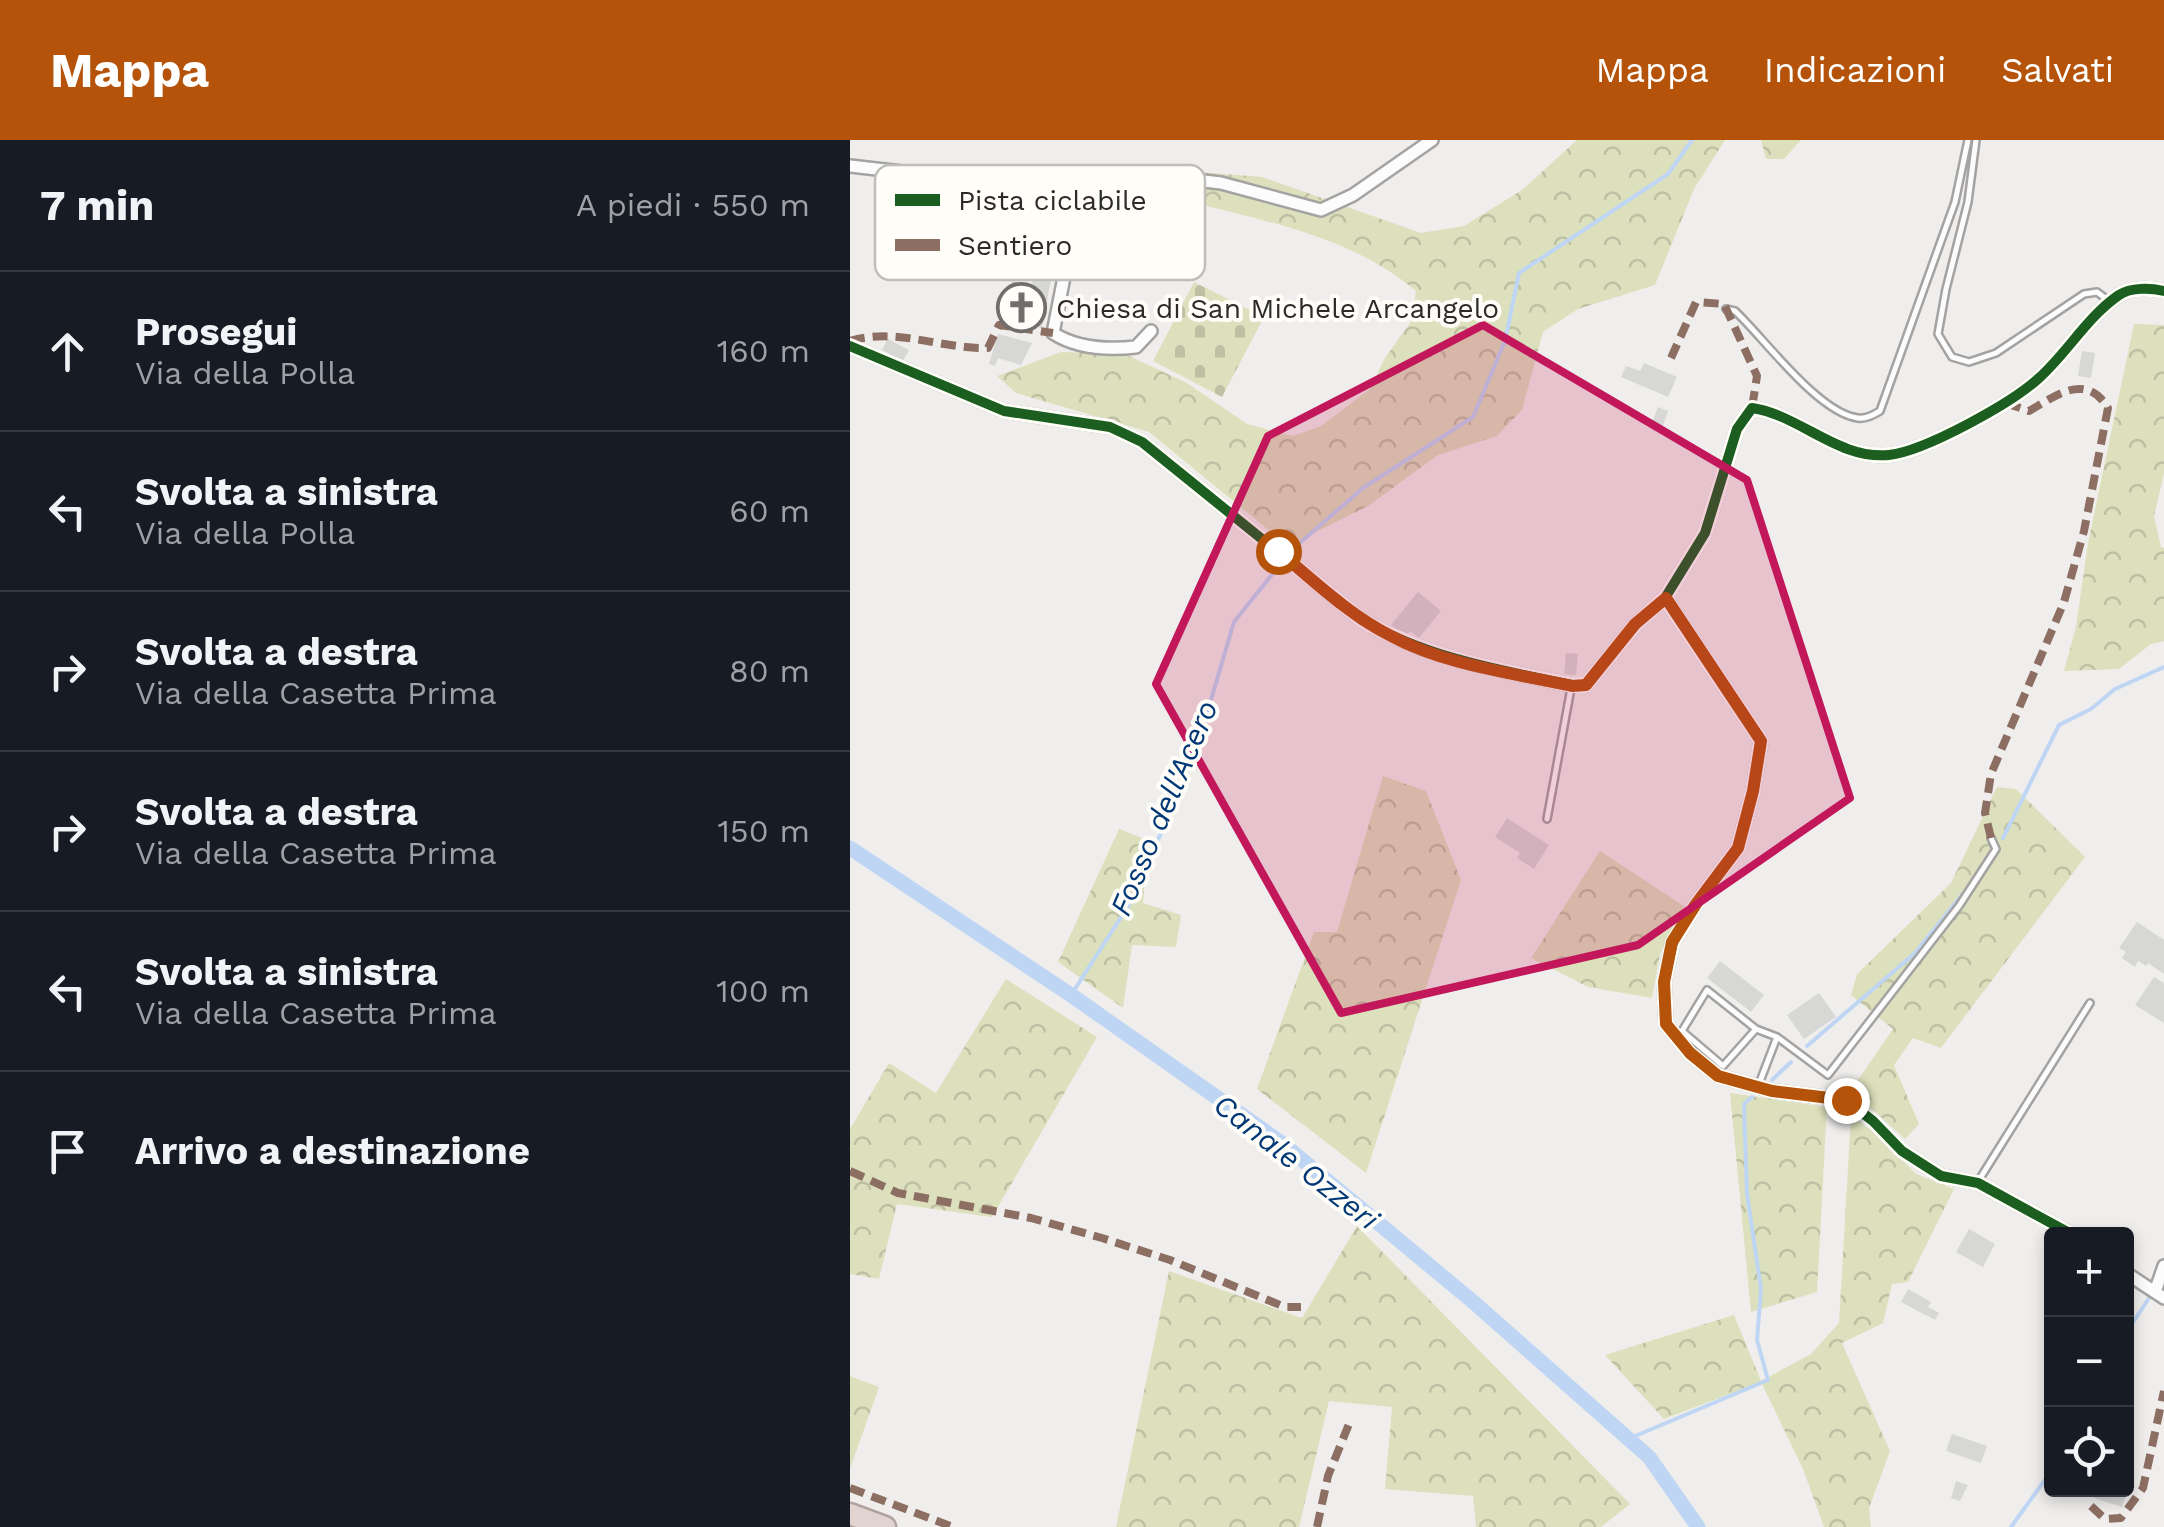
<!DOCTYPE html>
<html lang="it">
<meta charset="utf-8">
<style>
body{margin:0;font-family:"Work Sans",sans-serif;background:#20242c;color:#f1f3f6}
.controls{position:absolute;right:30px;bottom:30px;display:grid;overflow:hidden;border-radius:10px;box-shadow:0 5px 15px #0003}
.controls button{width:90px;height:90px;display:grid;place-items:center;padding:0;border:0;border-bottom:2px solid #363941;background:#171b24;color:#f1f3f6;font:50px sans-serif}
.stop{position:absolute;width:30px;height:30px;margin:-22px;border:8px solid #b45309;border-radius:50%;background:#fff}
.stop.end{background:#b45309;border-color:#fff;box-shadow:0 2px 10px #0008}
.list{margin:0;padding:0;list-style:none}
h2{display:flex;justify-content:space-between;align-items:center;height:130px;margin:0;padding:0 40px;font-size:42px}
h2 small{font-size:32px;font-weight:400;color:#9ea1a6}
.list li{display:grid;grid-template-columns:65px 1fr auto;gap:30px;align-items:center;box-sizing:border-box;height:160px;padding:0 40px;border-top:2px solid #363941}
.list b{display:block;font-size:38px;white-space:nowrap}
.list p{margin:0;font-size:32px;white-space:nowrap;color:#9ea1a6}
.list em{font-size:32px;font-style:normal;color:#9ea1a6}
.icon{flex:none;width:55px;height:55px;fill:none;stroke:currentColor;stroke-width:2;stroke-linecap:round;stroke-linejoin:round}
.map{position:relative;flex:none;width:1314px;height:1387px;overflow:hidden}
header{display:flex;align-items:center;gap:60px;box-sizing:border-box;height:140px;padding:0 50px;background:#b45309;color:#fff}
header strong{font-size:48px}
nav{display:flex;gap:55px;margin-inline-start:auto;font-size:35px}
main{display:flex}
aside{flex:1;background:#171b24}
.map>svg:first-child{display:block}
.forest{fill:url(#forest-crowns)}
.cemetery{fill:url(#cemetery-stones)}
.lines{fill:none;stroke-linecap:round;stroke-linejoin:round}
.stream{stroke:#bfd5f4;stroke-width:4}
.canal{stroke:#bfd5f4;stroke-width:15}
.building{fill:#d7d7d5}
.lane-casing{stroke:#a4a3a2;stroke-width:10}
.street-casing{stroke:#a4a3a2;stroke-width:16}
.highway-casing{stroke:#b1a39f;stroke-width:25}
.lane{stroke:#fdfcfc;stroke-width:5}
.street{stroke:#fdfcfc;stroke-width:11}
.highway{stroke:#e1d3d0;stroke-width:20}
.quiet{stroke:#8d6e63;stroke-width:8;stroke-dasharray:15 8;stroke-linecap:butt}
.cycleway-casing{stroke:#fefdf8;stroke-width:16}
.cycleway{stroke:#1b5e20;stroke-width:10}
.route{stroke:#b45309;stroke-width:12}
.marked{fill:#c2185b;fill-opacity:0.2;stroke:#c2185b;stroke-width:8;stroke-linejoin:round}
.labels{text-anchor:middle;stroke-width:8;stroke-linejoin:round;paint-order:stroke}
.poi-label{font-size:28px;fill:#2c2b29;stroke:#fefdf8;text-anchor:start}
.water-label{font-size:30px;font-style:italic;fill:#033877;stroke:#fefdf8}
.key{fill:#fefdf8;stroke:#bfbeba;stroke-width:2.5}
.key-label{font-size:28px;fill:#2c2b29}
</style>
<header>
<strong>Mappa</strong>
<nav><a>Mappa</a><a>Indicazioni</a><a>Salvati</a></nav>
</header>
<main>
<aside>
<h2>7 min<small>A piedi · 550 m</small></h2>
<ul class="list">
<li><svg class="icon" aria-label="ahead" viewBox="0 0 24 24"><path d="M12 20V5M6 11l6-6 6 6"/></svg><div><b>Prosegui</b><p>Via della Polla</p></div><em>160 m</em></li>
<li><svg class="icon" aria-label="left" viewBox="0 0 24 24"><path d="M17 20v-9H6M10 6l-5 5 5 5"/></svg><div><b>Svolta a sinistra</b><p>Via della Polla</p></div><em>60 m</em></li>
<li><svg class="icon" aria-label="right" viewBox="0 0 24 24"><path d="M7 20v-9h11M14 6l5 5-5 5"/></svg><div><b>Svolta a destra</b><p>Via della Casetta Prima</p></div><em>80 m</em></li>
<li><svg class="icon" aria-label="right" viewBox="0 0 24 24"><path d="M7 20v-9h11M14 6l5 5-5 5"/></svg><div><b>Svolta a destra</b><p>Via della Casetta Prima</p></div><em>150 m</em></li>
<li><svg class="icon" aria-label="left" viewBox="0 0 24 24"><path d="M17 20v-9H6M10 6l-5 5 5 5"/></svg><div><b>Svolta a sinistra</b><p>Via della Casetta Prima</p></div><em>100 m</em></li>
<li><svg class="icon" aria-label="arrive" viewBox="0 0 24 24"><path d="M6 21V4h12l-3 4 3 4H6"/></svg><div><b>Arrivo a destinazione</b></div></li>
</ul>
</aside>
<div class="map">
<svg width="1314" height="1387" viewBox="0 0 1314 1387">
<defs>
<pattern id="forest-crowns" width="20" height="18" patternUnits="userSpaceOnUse" patternTransform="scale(2.5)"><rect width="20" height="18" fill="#dce0bc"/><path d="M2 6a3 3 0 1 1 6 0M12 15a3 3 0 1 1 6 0" fill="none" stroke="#bdc0a2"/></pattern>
<pattern id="cemetery-stones" width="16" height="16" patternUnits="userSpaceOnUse" patternTransform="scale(2.5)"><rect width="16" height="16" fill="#dce0bc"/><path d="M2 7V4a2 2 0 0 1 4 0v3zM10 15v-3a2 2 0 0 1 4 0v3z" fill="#bdc0a2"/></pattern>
</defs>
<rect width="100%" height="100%" fill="#f0eeec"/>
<path class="forest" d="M727,0H875L844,49L805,145L728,169L693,192L672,270L647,296L588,315L518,366L438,406L299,292L166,253L147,236L211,212L275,214L337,243L397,284L443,296L471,286L520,249L535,218L562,180L566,151C502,97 419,82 340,62L350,32L412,37L571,93L614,86L672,50Z
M911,0H951L934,19H916Z
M1284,184L1314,185V334L1304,376L1311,407L1314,408V501L1301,504L1269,529L1214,531L1226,487L1238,403Z
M533,636L576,651L611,740L516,1033L407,949L464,792H487Z
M1147,647L1166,649L1235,717L1091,908L1063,898L1044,925L1069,984L1055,999L1001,950L1043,889L1001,855L1007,834L1101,743Z
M269,689L297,700L293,763L331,775L326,807L282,805L273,868L208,822Z
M750,711L834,766L810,814L802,858L738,847L681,818Z
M156,839L247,897L142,1077L47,1064L29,1139L0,1134V989L39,923L86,953Z
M880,953L977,967L967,1152L901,1172Z
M1001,975L1032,999L1066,1034L1104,1049L1058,1142L1042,1144L1033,1183L992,1203L1040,1311L1019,1368L1021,1387H974L953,1329L911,1242L814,1279L755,1215L884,1175L911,1241L961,1214L989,1183Z
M507,1086L780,1364L751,1387H626L623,1356L535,1349L542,1267L479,1261L449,1387H266L319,1131L452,1178Z
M0,1236L29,1247L0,1329Z"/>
<path class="cemetery" d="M344,142L414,177L372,257L303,221Z"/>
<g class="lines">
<path class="stream" d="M444,408L513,348L623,277L655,201L669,133L818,34L842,0
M1153,698L1209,585L1241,569L1265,549L1314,527
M221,855L284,757L347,607L384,482L428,427
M957,906L1065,813L1120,745
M922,940L941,922
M1276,1193L1299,1158
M778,1299L918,1240L907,1200L911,1149L897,1054L894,964L902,957
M1161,1387L1202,1330"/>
<path class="canal" d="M0,708L221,855L433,1004L621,1160L799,1317L848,1387"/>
</g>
<path class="building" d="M183,135L201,139L192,188L183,186L184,179L170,176L168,185L148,181L150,170L146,162L150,158L159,159L162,141L182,144Z
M148,194L182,203L171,225L148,218L145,226L139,224Z
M38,199L59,210L53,221L32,210Z
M1232,211L1245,213L1241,238L1228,236Z
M794,223L827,237L818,257L771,237L776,226L790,231Z
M808,267L818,271L813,286L802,282Z
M568,452L591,471L569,498L560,491L555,496L541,485Z
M716,513L728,514L726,535L714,534Z
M657,678L699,705L684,729L667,718L670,713L645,697Z
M1287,782L1314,800V834L1298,823L1296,826L1288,821L1285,827L1272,818L1276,812L1269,808Z
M870,821L914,855L901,872L857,838Z
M1304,837L1314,843V883L1285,865Z
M969,853L986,877L954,899L937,875Z
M1119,1089L1145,1104L1133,1127L1106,1112Z
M1058,1149L1081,1162L1078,1167L1089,1173L1085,1180L1051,1162Z
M1102,1294L1137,1306L1131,1323L1096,1311Z
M1276,1334L1282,1336L1272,1367L1244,1358L1247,1350H1276Z
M1106,1341L1118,1345L1110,1361L1101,1358Z"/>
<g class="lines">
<defs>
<path id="lane" d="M1126,0L1118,62L1096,149L1088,194L1102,217L1119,222L1146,213L1234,154L1247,152L1259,161
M876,169L885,171C914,198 968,273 1008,278C1016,279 1023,275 1030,271L1105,62L1118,0
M697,679L721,548
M906,889L857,850L832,891L873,926L906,889L927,897
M909,944L927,897L978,935L1109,766L1146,709L1141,698
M1129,1040L1240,863"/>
<path id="street" d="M0,26L217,51L311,36L371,43L471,70L503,55L582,0
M231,51L203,193C226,208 258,210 286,207L301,191
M0,206L154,271L260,287L292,302L512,480C577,518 649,530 722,545H736L785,485L815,458L855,393L887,289L902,268C950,275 988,320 1039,315C1075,311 1162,263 1189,238C1217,213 1238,176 1269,155C1281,147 1301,148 1314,151
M815,458L911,601L903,651L888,708L846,764L823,802L814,841L816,884L839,913L868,936L923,951L996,960L1023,981L1052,1011L1091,1036L1128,1043L1221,1094
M1276,1133L1314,1158
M1305,1152L1314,1126"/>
<path id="highway" d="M0,1374L35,1387"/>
</defs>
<use href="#lane" class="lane-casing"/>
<use href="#street" class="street-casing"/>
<use href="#highway" class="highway-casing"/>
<use href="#lane" class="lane"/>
<use href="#street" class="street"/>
<use href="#highway" class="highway"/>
<path class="quiet" d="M0,201C47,187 90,209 138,208L149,185L203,193
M821,218L846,162L874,164L907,236L902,268
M1141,698L1135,673L1141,634L1214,462L1234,391L1258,268C1236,232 1207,255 1179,271L1152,262
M0,1031L48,1053L181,1078L252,1098L320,1120L435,1167H451
M0,1348L103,1387
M1241,1366L1255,1379L1271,1378L1293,1348L1314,1251
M467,1387L478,1336L499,1284"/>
<defs>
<path id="cycleway" d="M0,206L154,271L260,287L292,302L512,480C577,518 649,530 722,545H736L785,485L815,458L855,393L887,289L902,268C950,275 988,320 1039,315C1075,311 1162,263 1189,238C1217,213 1238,176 1269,155C1281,147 1301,148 1314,151
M815,458L911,601L903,651L888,708L846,764L823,802L814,841L816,884L839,913L868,936L923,951L996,960L1023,981L1052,1011L1091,1036L1128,1043L1221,1094"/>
</defs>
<use href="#cycleway" class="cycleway-casing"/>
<use href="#cycleway" class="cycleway"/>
</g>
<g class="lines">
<path class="route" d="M428,411C464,441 499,475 541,496C595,525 662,533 722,546L736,545L785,484L816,458L911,601L903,651L888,708L846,764L822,802L814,842L816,884L840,913L868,936L922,951L996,960"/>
</g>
<path class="marked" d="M633,185L897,340L1000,658L788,805L491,873L306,544L418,296Z"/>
<defs>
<symbol id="church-ring" viewBox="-11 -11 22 22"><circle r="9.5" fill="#fefdf8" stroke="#716f6d" stroke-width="1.5"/><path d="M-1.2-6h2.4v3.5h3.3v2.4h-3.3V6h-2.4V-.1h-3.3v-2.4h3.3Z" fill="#716f6d"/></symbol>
</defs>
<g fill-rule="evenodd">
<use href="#church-ring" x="144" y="140" width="55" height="55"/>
</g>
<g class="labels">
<g class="poi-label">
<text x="206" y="178">Chiesa di San Michele Arcangelo</text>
</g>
<g class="water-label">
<text transform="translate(314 668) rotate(-67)" y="10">Fosso dell'Acero</text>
<text transform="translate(446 1022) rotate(38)" y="10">Canale Ozzeri</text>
</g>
</g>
<rect x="25" y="25" width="330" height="115" rx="15" class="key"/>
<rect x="45" y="54" width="45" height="12" fill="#1b5e20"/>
<rect x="45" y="99" width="45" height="12" fill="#8d6e63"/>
<g class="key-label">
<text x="108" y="70">Pista ciclabile</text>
<text x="108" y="115">Sentiero</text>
</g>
</svg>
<div class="controls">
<button>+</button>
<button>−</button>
<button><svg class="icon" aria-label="locate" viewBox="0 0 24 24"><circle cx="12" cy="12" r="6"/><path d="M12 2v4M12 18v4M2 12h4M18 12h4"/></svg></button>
</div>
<div class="stop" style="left:428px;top:411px"></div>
<div class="stop end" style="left:996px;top:960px"></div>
</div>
</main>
